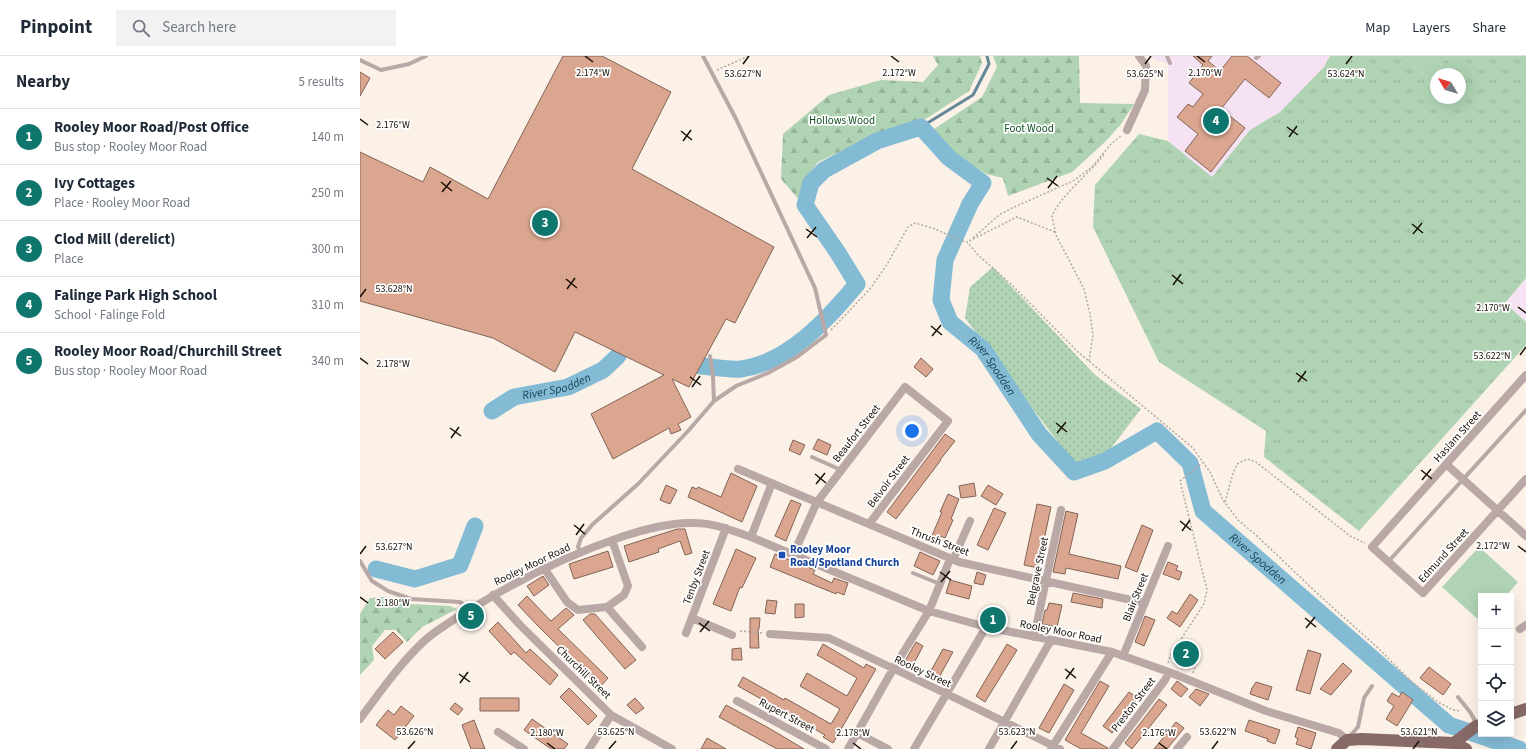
<!DOCTYPE html>
<meta charset="utf-8">
<style>
body{margin:0;font-family:"Source Sans 3",sans-serif;background:#f2f2f3;color:#1f2937}
.controls{position:absolute;right:12px;bottom:12px;display:grid;overflow:hidden;border-radius:0px;box-shadow:0 4px 16px #0002}
.controls button{width:36px;height:36px;display:grid;place-items:center;padding:0;border:0;border-bottom:1px solid #e0e1e3;background:#fff;color:#1f2937;font:20px sans-serif}
.compass{position:absolute;left:1070px;top:12px;width:36px;height:36px;border-radius:50%;background:#fff;box-shadow:0 4px 16px #0002;rotate:308deg}
.you{position:absolute;left:552px;top:375px;width:14px;height:14px;margin:-10px;border:3px solid #fff;border-radius:50%;background:#1a73e8;box-shadow:0 0 0 6px #1a73e833}
.badge{display:grid;place-items:center;width:26px;height:26px;border-radius:50%;background:#0f766e;color:#fff;font-size:13px;font-weight:700}
.pin{position:absolute;translate:-50% -50%;border:2px solid #fff;box-shadow:0 1px 4px #0006}
.list{margin:0;padding:0;list-style:none}
h2{display:flex;justify-content:space-between;align-items:center;height:52px;margin:0;padding:0 16px;font-size:17px}
h2 small{font-size:13px;font-weight:400;color:#747a83}
.list li{display:grid;grid-template-columns:26px 1fr auto;gap:12px;align-items:center;box-sizing:border-box;height:56px;padding:0 16px;border-top:1px solid #e0e1e3}
.list b{display:block;font-size:15px;white-space:nowrap}
.list p{margin:0;font-size:13px;white-space:nowrap;color:#747a83}
.list em{font-size:13px;font-style:normal;color:#747a83}
.icon{flex:none;width:22px;height:22px;fill:none;stroke:currentColor;stroke-width:2;stroke-linecap:round;stroke-linejoin:round}
.map{position:relative;flex:none;width:1166px;height:693px;overflow:hidden}
header{display:flex;align-items:center;gap:24px;box-sizing:border-box;height:56px;padding:0 20px;background:#fff;border-bottom:1px solid #e0e1e3}
header strong{font-size:19px}
nav{display:flex;gap:22px;margin-inline-start:auto;font-size:14px}
.search{width:280px;height:36px;background:#f2f2f3;display:flex;align-items:center;gap:10px;box-sizing:border-box;padding:0 14px;border-radius:0px;color:#747a83;font-size:15px}
main{display:flex}
aside{flex:1;background:#fff}
.map>svg:first-child{display:block}
.education{fill:#f5e2f3}
.grass{fill:url(#grass-dots)}
.forest{fill:url(#forest-firs)}
.park{fill:url(#park-tufts);fill-rule:evenodd}
.pitch{fill:#afd3b3}
.lines{fill:none;stroke-linecap:round;stroke-linejoin:round}
.stream{stroke:#638898;stroke-width:3}
.river{stroke:#83bbd5;stroke-width:17}
.building{fill:#daa68f;stroke:#826457}
.path{stroke:#b2a99f;stroke-width:1.5;stroke-dasharray:2 2;stroke-linecap:butt}
.lane{stroke:#b9a8a6;stroke-width:4}
.street{stroke:#b9a8a6;stroke-width:8}
.primary{stroke:#876a68;stroke-width:12}
.ticks{fill:none;stroke:#191108;stroke-width:1.5}
.transit-dot{fill:#1a4fb4;stroke:#fff;stroke-width:1.5}
.labels{text-anchor:middle;stroke-width:3.5;stroke-linejoin:round;paint-order:stroke}
.park-label{font-size:11px;fill:#0f5021;stroke:#fff}
.street-label{font-size:11px;fill:#191108;stroke:#fff}
.transit-label{font-size:11px;font-weight:bold;fill:#164399;stroke:#fff;text-anchor:start}
.water-label{font-size:12px;font-style:italic;fill:#134356;stroke:#fff}
.ticks-label{font-size:10px;text-anchor:middle;fill:#191108;stroke:#fff;stroke-width:3.5;stroke-linejoin:round;paint-order:stroke}
</style>
<header>
<strong>Pinpoint</strong>
<div class="search"><svg class="icon" aria-label="search" viewBox="0 0 24 24"><circle cx="10" cy="10" r="6"/><path d="M15 15l6 6"/></svg>Search here</div>
<nav><a>Map</a><a>Layers</a><a>Share</a></nav>
</header>
<main>
<aside>
<h2>Nearby<small>5 results</small></h2>
<ul class="list">
<li><span class="badge">1</span><div><b>Rooley Moor Road/Post Office</b><p>Bus stop · Rooley Moor Road</p></div><em>140 m</em></li>
<li><span class="badge">2</span><div><b>Ivy Cottages</b><p>Place · Rooley Moor Road</p></div><em>250 m</em></li>
<li><span class="badge">3</span><div><b>Clod Mill (derelict)</b><p>Place</p></div><em>300 m</em></li>
<li><span class="badge">4</span><div><b>Falinge Park High School</b><p>School · Falinge Fold</p></div><em>310 m</em></li>
<li><span class="badge">5</span><div><b>Rooley Moor Road/Churchill Street</b><p>Bus stop · Rooley Moor Road</p></div><em>340 m</em></li>
</ul>
</aside>
<div class="map">
<svg width="1166" height="693" viewBox="0 0 1166 693">
<defs>
<pattern id="grass-dots" width="8" height="8" patternUnits="userSpaceOnUse"><rect width="8" height="8" fill="#afd3b3"/><path d="M2 2h.1M6 6h.1" fill="none" stroke="#96b498" stroke-width="1.8" stroke-linecap="round"/></pattern>
<pattern id="forest-firs" width="22" height="20" patternUnits="userSpaceOnUse"><rect width="22" height="20" fill="#afd3b3"/><path d="M5 1l3.5 6h-7zM16 11l3.5 6h-7z" fill="#96b498"/></pattern>
<pattern id="park-tufts" width="24" height="20" patternUnits="userSpaceOnUse"><rect width="24" height="20" fill="#afd3b3"/><path d="M3 7l-1-3M5 7V3M7 7l1-3M15 17l-1-3M17 17v-4M19 17l1-3" fill="none" stroke="#96b498"/></pattern>
</defs>
<rect width="100%" height="100%" fill="#fbf1e7"/>
<path class="education" d="M787,0H970L964,11L920,56L890,74L852,122L808,85V8Z
M1166,222V266L1145,247Z"/>
<path class="grass" d="M633,211L735,319L781,353L748,396L718,413L605,262L610,231Z"/>
<path class="forest" d="M573,0H620L622,7L609,35L561,66L519,77L458,106L446,123L440,145L421,123L423,78L469,39L521,24L563,26L578,9Z
M633,0H719L720,47L774,48L761,68L746,85L712,116L648,140L643,122L626,118L602,103L571,75L622,41L637,11Z
M22,541L50,548L90,550L97,553L62,571L47,586L36,574H25L12,590L14,604L0,619V558L10,542Z"/>
<path class="park" d="M970,0H1041L1071,23L1088,0H1166V222L1145,247L1166,266V289L999,475L904,401L906,375L799,306L733,171L735,129L779,78L808,85L852,121L890,74L920,56L964,11ZM1076,18H1100V42H1076Z"/>
<path class="pitch" d="M1041,0H1088L1071,23Z
M1119,491L1158,526L1146,540H1121V566L1082,531Z"/>
<g class="lines">
<path class="stream" d="M561,71L613,39L629,8L627,0"/>
<g class="river">
<path id="s1" d="M341,310C354,311 368,314 381,313C428,307 468,263 497,228L478,197L445,149L451,127L464,114L517,85L561,71L589,102L623,127L610,148L585,204L581,244L590,266L623,293L679,378L714,416L745,405L797,375L830,407L843,455L1089,669L1159,693"/>
<path id="s2" d="M132,355L154,341L208,331L243,314L258,300"/>
<path d="M16,513L55,523L100,509L115,470"/>
</g>
</g>
<path class="building" d="M203,0H242L311,36L272,113L414,191L375,267L366,263L329,331L312,323L331,361L318,368L321,374L311,378L309,372L253,403L231,358L304,319L215,276L195,316L133,282L0,245V96L63,126L70,111L128,143Z
M833,0H852L848,5L860,15L872,0H887L921,27L909,42L885,23L861,53L885,72L851,116L825,95L838,78L817,61L828,48L833,51L843,38L829,27L843,9Z
M0,16L10,22L0,40Z
M561,302L573,313L566,321L554,311Z
M585,378L595,385L580,404H581L536,463L527,456Z
M458,383L471,389L467,399L453,393Z
M433,384L445,389L440,399L429,394Z
M371,417L397,430L382,466L328,441L332,431L337,433L338,431L361,441Z
M614,427L616,440L601,442L599,430Z
M306,429L317,434L310,448L300,444Z
M628,429L643,438L636,449L621,440Z
M588,438L599,443L591,463L593,464L585,482L581,480L578,485L571,482L582,456H580Z
M431,444L441,448L426,485L415,480Z
M677,448L691,451L678,512L664,509Z
M634,452L646,457L628,494L617,489Z
M706,455L718,458L709,498L761,510L758,523L706,512L705,518L693,516Z
M782,469L793,474L777,516L765,511Z
M317,473H325L332,497L325,499L320,485L298,493L299,496L269,506L264,490Z
M376,493L396,502L382,532L380,531L371,555L353,548Z
M248,495L253,511L214,523L209,508Z
M560,496L580,505L573,519L554,510Z
M415,498L455,514L453,518L472,527L474,522L488,527L484,539L477,536L476,538L410,511Z
M808,506L818,510L816,514L822,516L819,524L803,518Z
M617,516L626,519L623,529L614,527Z
M183,520L189,529L174,540L167,530Z
M590,524L612,530L609,543L586,537Z
M713,537L743,543L742,552L711,546Z
M830,538L838,544L820,571L807,562L812,555L817,558Z
M167,540L191,565L206,552L214,559L198,573L248,622L240,631L179,571L158,549Z
M407,544L417,545L415,558L405,557Z
M689,547L702,549L697,571L682,568L685,554H687Z
M435,548H444V561L435,562Z
M230,558H235L276,604L265,613L223,564Z
M785,560L795,564L784,590L775,586Z
M390,562H400L399,573H398L399,592H390Z
M138,566L166,597L170,593L198,619L190,629L154,596L151,599L129,575Z
M33,576L43,586L25,603L15,593Z
M556,586L563,590L552,611H549L543,608Z
M463,588L504,612L506,608L516,613L473,687L463,681L465,679L378,630L383,621L424,644L425,642L471,668L480,653L440,630L447,617L487,640L497,622L457,599Z
M647,588L657,594L625,646L616,640Z
M823,588L836,593L830,608L816,602Z
M381,592L382,604H372V593Z
M583,593L593,596L577,625L568,620Z
M948,594L961,598L950,638L936,634Z
M983,607L992,615L971,639L960,633Z
M1069,611L1091,628L1083,639L1060,622Z
M740,625L749,630L721,677L748,692V693H721L705,684Z
M817,625L828,633L821,641L811,633Z
M896,626L912,631L908,644L890,638L892,632Z
M704,628L714,634L689,677L679,672Z
M209,632L237,660L228,669L200,641Z
M836,633L849,638L840,650L829,641Z
M769,636L778,642L752,677L743,670Z
M1042,636L1053,644L1037,670L1026,663L1034,650L1027,645L1032,637L1039,641Z
M120,642H159V655H120Z
M275,642L284,652L276,658L267,649Z
M799,643L807,649L772,693L765,687Z
M95,647L103,653L98,659L90,653Z
M366,649L407,671L444,693H417L397,682L359,661Z
M41,650L54,660L35,684L16,669L28,654L34,659Z
M172,663L208,688L204,693H191L164,674Z
M114,664L125,693H111L102,669Z
M889,664L920,674L915,688L907,685L908,683L885,675Z
M816,666L824,672L816,682L807,693H794Z
M938,671L956,677L951,693L936,688L938,683L935,681Z
M347,682L366,693H341Z"/>
<g class="lines">
<path class="path" d="M357,14L389,0
M695,176L657,161L607,186L618,199L651,228L718,296L833,392L850,416L863,444L878,464L896,479L959,539L1018,592L1052,626L1078,646L1093,654L1100,655
M613,182L639,159L652,152L713,125L732,111L751,88L761,80
M471,274L510,233L526,210L548,171L555,167L575,173L599,184L606,186
M729,305L733,279L730,258L724,233L696,179L692,160C703,136 729,119 745,97
M865,446L873,417L877,408L887,403L896,406L990,480L1005,487
M380,575L402,577
M808,607L810,600L844,548L847,534L820,425L842,407
M833,617L840,599"/>
<path class="lane" d="M807,0L810,7
M896,2L899,0
M0,4L21,14L49,8L66,0
M350,300L353,321L354,345
M452,401L481,414
M221,496L218,491L221,482L233,468L278,428L329,374L354,345L376,330L408,317L437,301L466,279L455,232L376,63L343,0
M0,505L12,525L28,535L51,543L100,546L110,553
M1028,506L1166,354
M553,517L580,528
M1098,641L1110,656L1117,668
M990,680L998,671L1004,642L1012,630"/>
<path class="street" d="M767,74L785,34L786,10L779,0
M1166,319L1012,491L1063,537L1166,423
M1086,408L1166,480
M378,413L599,506L785,547
M391,481L412,427
M252,484L268,530L264,539L247,551L282,591
M434,497L457,446L545,331L588,365L509,468
M593,504L610,465
M184,512L207,546L218,554L247,551
M133,539L159,568L251,659L312,693
M332,562L372,579
M1160,573L1166,569
M326,577L366,472
M410,578L469,582L587,638L700,693
M674,581L701,454
M763,600L808,490
M377,645L466,693
M0,663C20,636 39,609 63,586C77,573 95,563 111,553C158,524 208,499 261,481C285,473 310,466 335,467C354,467 373,475 391,481L569,555L626,571L752,596L809,616L906,655L979,677L987,684
M138,676L164,693
M497,677L528,693
M229,693L251,659
M488,693L533,613L569,555L590,503
M554,693L626,571
M629,693L691,584
M691,693L752,596
M753,693L805,624L809,616
M817,693L827,681"/>
<path class="primary" d="M1151,658L1166,653
M1094,687L1106,693
M977,693L987,684L1002,683L1094,687L1116,670L1121,669"/>
</g>
<path class="ticks" d="M225,0L233,6M531,0L539,6M837,0L845,6M383,8L389,0M785,8L791,0M986,8L992,0M0,63L8,69M927,71L938,79M321,75L332,84M929,81L937,70M323,85L331,74M687,122L698,130M81,126L92,135M688,132L697,120M82,136L91,125M1052,168L1063,177M446,173L457,181M1053,178L1062,167M447,182L456,171M812,219L823,228M206,223L217,232M813,229L821,218M207,233L215,222M0,241L6,233M1158,251L1166,257M571,270L582,279M572,280L581,269M1160,299L1166,291M0,302L8,308M936,317L947,325M330,321L341,329M938,326L946,315M332,331L340,320M696,367L707,376M90,372L101,380M697,377L706,366M91,382L99,371M1061,414L1072,423M455,418L466,427M1062,424L1071,413M456,428L465,417M820,465L831,474M214,469L225,478M822,475L830,464M216,479L224,468M1158,490L1166,496M0,498L6,490M580,516L591,524M581,526L590,515M0,541L8,547M945,562L956,571M339,567L350,575M946,572L955,561M340,576L349,565M705,613L716,622M99,618L110,626M706,623L714,612M100,627L108,616M187,687L195,693M493,687L501,693M799,687L807,693M48,693L55,685M249,693L256,685M651,693L657,685M852,693L858,685M1053,693L1059,685"/>
<rect class="transit-dot" x="418" y="495" width="8" height="8" rx="2"/>
<g class="labels">
<g class="park-label">
<text x="482" y="68">Hollows Wood</text>
<text x="669" y="76">Foot Wood</text>
</g>
<g class="street-label">
<text transform="translate(496 377) rotate(-52)" y="4">Beaufort Street</text>
<text transform="translate(1097 380) rotate(-48)" y="4">Haslam Street</text>
<text transform="translate(528 425) rotate(-53)" y="4">Belvoir Street</text>
<text transform="translate(580 485) rotate(21)" y="4">Thrush Street</text>
<text transform="translate(1083 499) rotate(-48)" y="4">Edmund Street</text>
<text transform="translate(172 508) rotate(-26)" y="4">Rooley Moor Road</text>
<text transform="translate(677 515) rotate(-78)" y="4">Belgrave Street</text>
<text transform="translate(336 521) rotate(-69)" y="4">Tenby Street</text>
<text transform="translate(775 541) rotate(-68)" y="4">Blair Street</text>
<text transform="translate(701 575) rotate(11)" y="4">Rooley Moor Road</text>
<text transform="translate(563 615) rotate(25)" y="4">Rooley Street</text>
<text transform="translate(224 616) rotate(44)" y="4">Churchill Street</text>
<text transform="translate(773 648) rotate(-53)" y="4">Preston Street</text>
<text transform="translate(427 659) rotate(28)" y="4">Rupert Street</text>
</g>
<g class="transit-label">
<text x="430" y="497">Rooley Moor<tspan x="430" dy="13">Road/Spotland Church</tspan></text>
</g>
<g class="water-label">
<text dy="4" stroke="none"><textPath href="#s1" startOffset="725">River Spodden</textPath></text>
<text dy="4" stroke="none"><textPath href="#s2" startOffset="70">River Spodden</textPath></text>
<text dy="4" stroke="none"><textPath href="#s1" startOffset="1121">River Spodden</textPath></text>
</g>
</g>
<g class="ticks-label">
<text x="233" y="20">2.174°W</text>
<text x="539" y="20">2.172°W</text>
<text x="845" y="20">2.170°W</text>
<text x="383" y="21">53.627°N</text>
<text x="785" y="21">53.625°N</text>
<text x="986" y="21">53.624°N</text>
<text x="33" y="72">2.176°W</text>
<text x="34" y="236">53.628°N</text>
<text x="1133" y="255">2.170°W</text>
<text x="1132" y="303">53.622°N</text>
<text x="33" y="311">2.178°W</text>
<text x="1133" y="493">2.172°W</text>
<text x="34" y="494">53.627°N</text>
<text x="33" y="550">2.180°W</text>
<text x="55" y="679">53.626°N</text>
<text x="256" y="679">53.625°N</text>
<text x="657" y="679">53.623°N</text>
<text x="858" y="679">53.622°N</text>
<text x="1059" y="679">53.621°N</text>
<text x="187" y="680">2.180°W</text>
<text x="493" y="680">2.178°W</text>
<text x="799" y="680">2.176°W</text>
</g>
</svg>
<div class="controls">
<button>+</button>
<button>−</button>
<button><svg class="icon" aria-label="locate" viewBox="0 0 24 24"><circle cx="12" cy="12" r="6"/><path d="M12 2v4M12 18v4M2 12h4M18 12h4"/></svg></button>
<button><svg class="icon" aria-label="layers" viewBox="0 0 24 24"><path d="M12 4l9 5-9 5-9-5zM3 14l9 5 9-5"/></svg></button>
</div>
<svg class="compass" viewBox="-18 -18 36 36"><path d="M0-13l5 13h-10z" fill="#e53935"/><path d="M0 13l5-13h-10z" fill="#747a83"/></svg>
<div class="you"></div>
<div class="pin badge" style="left:633px;top:564px">1</div>
<div class="pin badge" style="left:826px;top:598px">2</div>
<div class="pin badge" style="left:185px;top:167px">3</div>
<div class="pin badge" style="left:856px;top:65px">4</div>
<div class="pin badge" style="left:111px;top:560px">5</div>
</div>
</main>
